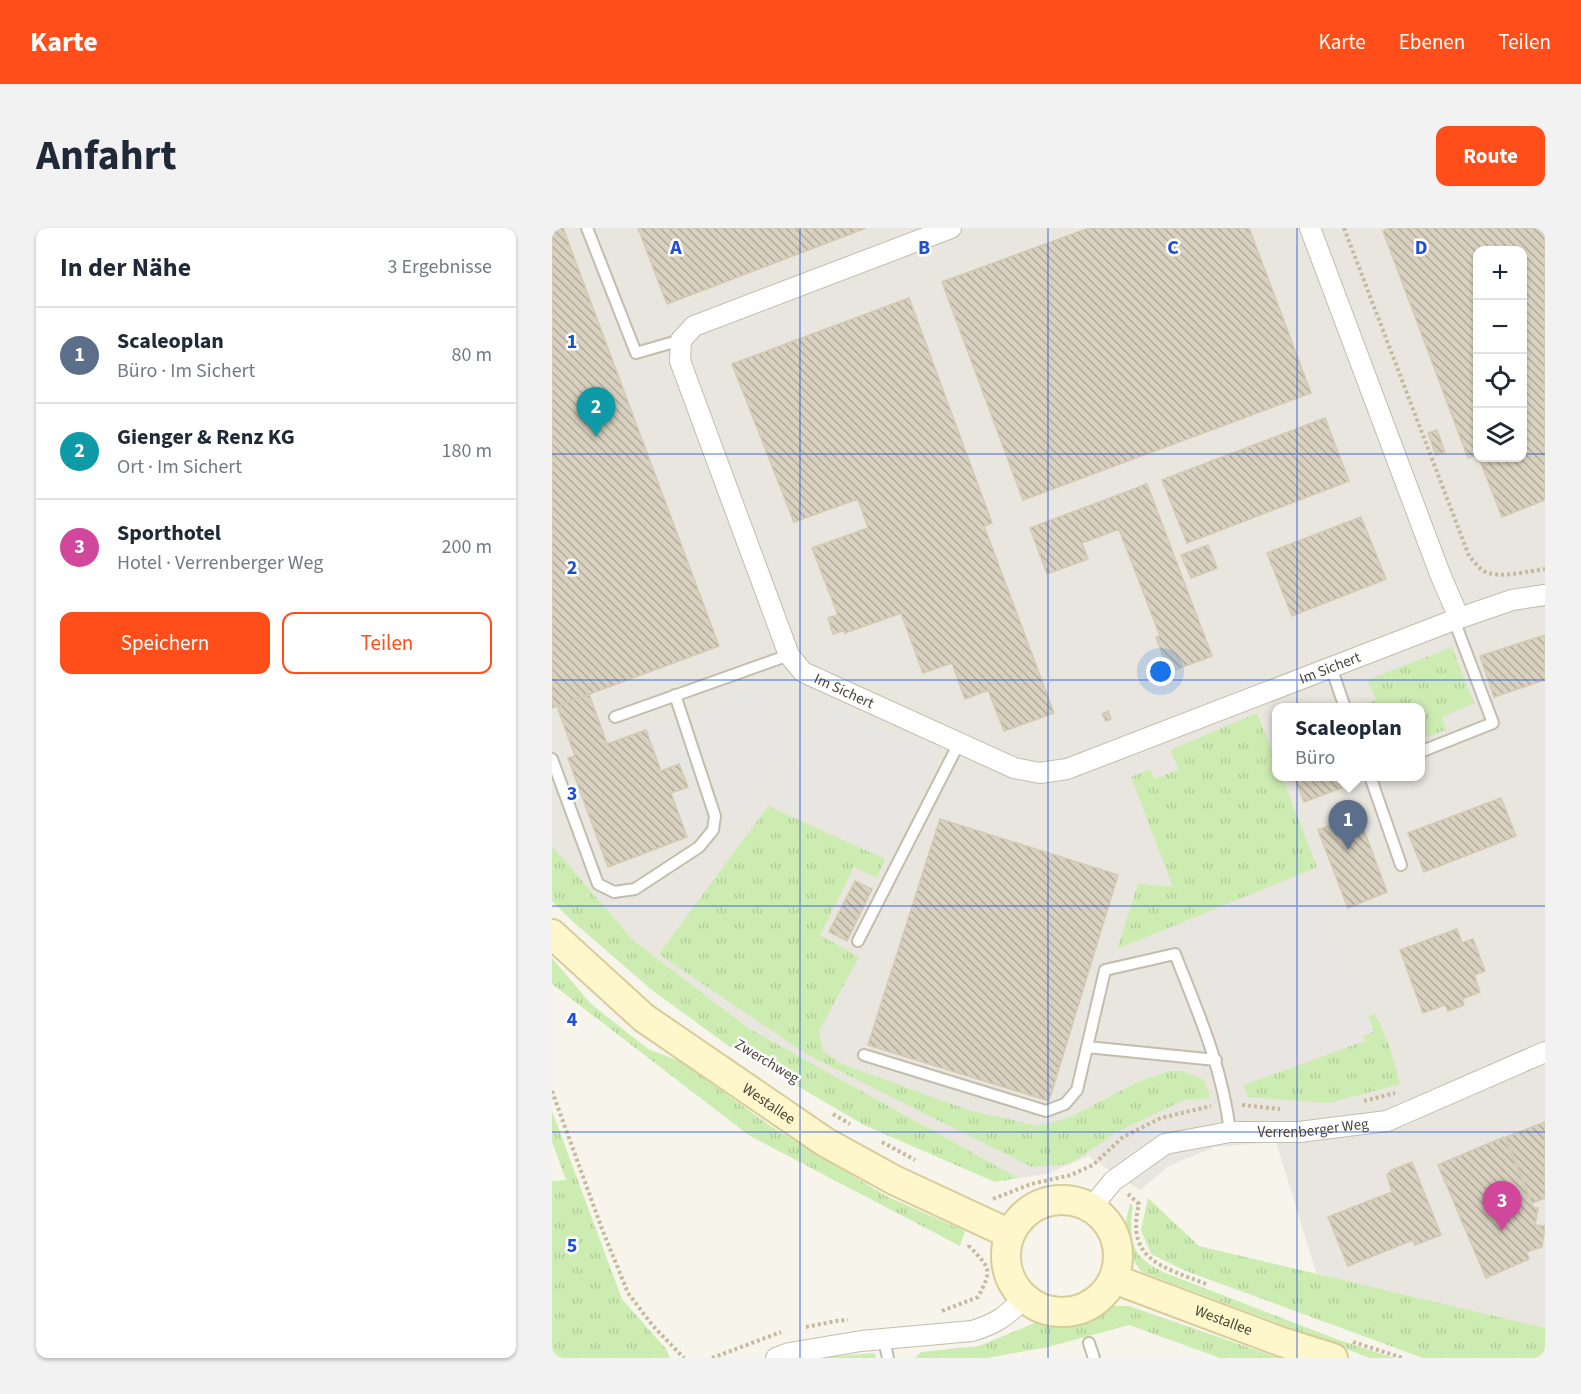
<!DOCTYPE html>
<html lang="de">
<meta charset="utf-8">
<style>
body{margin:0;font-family:"Source Sans 3",sans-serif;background:#f2f2f3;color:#1f2937}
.controls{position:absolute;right:18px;top:18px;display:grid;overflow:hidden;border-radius:12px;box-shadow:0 2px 4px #0004}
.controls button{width:54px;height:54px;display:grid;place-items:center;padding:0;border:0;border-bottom:2px solid #e0e1e3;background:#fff;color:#1f2937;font:30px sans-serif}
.you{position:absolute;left:609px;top:444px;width:21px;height:21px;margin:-15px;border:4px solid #fff;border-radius:50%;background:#1a73e8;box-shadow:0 0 0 9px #1a73e833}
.badge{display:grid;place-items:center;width:39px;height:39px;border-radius:50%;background:#ff4e19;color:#fff;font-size:20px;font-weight:700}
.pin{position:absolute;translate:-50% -50px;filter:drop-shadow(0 2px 3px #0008)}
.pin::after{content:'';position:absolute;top:32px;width:21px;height:18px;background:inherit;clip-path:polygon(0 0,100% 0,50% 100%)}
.popup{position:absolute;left:720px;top:475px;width:153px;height:78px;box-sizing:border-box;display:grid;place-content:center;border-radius:12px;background:#fff;filter:drop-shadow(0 2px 4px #0005);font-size:20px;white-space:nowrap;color:#747a83}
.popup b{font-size:22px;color:#1f2937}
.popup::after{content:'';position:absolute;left:50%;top:100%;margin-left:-12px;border:12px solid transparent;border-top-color:#fff}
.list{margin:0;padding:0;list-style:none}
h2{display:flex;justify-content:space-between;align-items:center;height:78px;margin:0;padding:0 24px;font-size:26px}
h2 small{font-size:20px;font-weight:400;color:#747a83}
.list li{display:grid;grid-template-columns:39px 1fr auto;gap:18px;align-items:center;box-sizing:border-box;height:96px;padding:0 24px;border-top:2px solid #e0e1e3}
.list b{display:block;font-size:22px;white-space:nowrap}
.list p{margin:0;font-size:20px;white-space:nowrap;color:#747a83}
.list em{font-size:20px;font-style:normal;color:#747a83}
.actions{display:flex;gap:12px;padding:18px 24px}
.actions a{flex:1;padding:14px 0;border:2px solid #ff4e19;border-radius:12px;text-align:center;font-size:21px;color:#ff4e19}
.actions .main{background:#ff4e19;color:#fff}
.icon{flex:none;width:33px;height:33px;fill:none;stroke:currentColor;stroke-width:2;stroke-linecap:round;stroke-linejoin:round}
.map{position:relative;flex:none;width:993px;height:1130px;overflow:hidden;border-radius:12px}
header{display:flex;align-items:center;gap:36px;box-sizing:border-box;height:84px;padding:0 30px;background:#ff4e19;color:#fff}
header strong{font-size:28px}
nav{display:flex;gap:33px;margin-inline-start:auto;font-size:21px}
.intro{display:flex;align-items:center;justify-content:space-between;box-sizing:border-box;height:144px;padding:0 36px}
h1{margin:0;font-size:42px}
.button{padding:15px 27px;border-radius:12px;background:#ff4e19;color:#fff;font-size:21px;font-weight:700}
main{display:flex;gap:36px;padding:0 36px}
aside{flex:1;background:#fff;border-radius:12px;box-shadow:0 2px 4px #0004}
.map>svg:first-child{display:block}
.industrial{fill:#e9e5df;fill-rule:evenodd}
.grass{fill:url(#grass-tufts)}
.parking{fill:#e8e6e2}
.building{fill:url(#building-back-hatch);stroke:#d4cab2;stroke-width:1.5}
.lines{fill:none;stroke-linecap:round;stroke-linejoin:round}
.service-casing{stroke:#c3bdac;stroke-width:14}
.minor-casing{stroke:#c3bdac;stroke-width:22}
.secondary-casing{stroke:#d8cc99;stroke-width:32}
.path{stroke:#c5ba9d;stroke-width:4;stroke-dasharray:3 3;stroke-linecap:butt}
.service{stroke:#fff;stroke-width:10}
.minor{stroke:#fff;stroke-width:20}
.secondary{stroke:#fff7cc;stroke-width:28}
.grid{fill:none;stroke:#1d4ed8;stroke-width:1.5;stroke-opacity:0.55}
.labels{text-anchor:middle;stroke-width:5;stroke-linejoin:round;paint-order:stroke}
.street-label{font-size:15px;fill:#4b4538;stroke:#fff}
.grid-label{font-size:20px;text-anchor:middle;font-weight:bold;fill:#1d4ed8;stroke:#fff;stroke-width:5;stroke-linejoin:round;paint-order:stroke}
</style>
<header>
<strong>Karte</strong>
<nav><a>Karte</a><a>Ebenen</a><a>Teilen</a></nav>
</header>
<div class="intro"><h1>Anfahrt</h1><a class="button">Route</a></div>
<main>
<aside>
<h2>In der Nähe<small>3 Ergebnisse</small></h2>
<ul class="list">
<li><span class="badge" style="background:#5c6f8a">1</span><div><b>Scaleoplan</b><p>Büro · Im Sichert</p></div><em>80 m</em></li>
<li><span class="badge" style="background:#0f9aa8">2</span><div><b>Gienger &amp; Renz KG</b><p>Ort · Im Sichert</p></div><em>180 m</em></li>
<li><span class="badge" style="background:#d1479c">3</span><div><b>Sporthotel</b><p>Hotel · Verrenberger Weg</p></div><em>200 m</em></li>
</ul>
<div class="actions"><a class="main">Speichern</a><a>Teilen</a></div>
</aside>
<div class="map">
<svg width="993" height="1130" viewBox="0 0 993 1130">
<defs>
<pattern id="grass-tufts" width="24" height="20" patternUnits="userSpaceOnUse" patternTransform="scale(1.5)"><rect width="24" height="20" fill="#cdecb2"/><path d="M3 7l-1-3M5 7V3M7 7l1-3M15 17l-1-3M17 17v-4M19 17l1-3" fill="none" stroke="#b2cc9a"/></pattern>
<pattern id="building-back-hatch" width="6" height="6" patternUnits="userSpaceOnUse" patternTransform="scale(1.5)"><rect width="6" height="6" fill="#d9d1bf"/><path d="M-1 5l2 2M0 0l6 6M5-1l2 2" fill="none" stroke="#b2ab9c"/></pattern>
</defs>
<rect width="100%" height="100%" fill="#f6f4eb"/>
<path class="industrial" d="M0,0H993V1100L765,1047L724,914L663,919L617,938L588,962L536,928L495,946L466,950L198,801L82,713L0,618ZM926,22H970V230H926ZM724,480H868V548H724Z"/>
<path class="grass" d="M900,419L922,475L890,489L894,502L868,511V480L812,479L811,478L824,472L815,452Z
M705,485L724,534V548L730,549L765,639L565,721L586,656L621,659L579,549L598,541L603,551L627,541L618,522Z
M216,578L333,631L325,650L302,639L268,707L307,729L267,803L271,823L290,836L419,883L487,898L516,890L588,853L617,843H631L652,852L658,870L632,872L565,904L518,936L480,939L254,826L107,726Z
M0,618L82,713L198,801L466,950L443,954L314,898L178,819L100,762L20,693L0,673Z
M0,730L39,776L96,821L130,834L220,899L334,968L413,1003L408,1018L198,908L0,756Z
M823,786L837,817L848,856L777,875L696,869L692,857L813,813L806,792Z
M0,883L70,1071L114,1121L118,1130H0V953L14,952L0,914Z
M596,970L647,1018L993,1100V1130H871L634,1043L599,1026L589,1002Z
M578,975L581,978C578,994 577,1018 590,1030C596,1036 604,1040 611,1044L784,1111L842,1130H818L590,1044C569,1017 571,1006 578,975Z
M556,1078H577L727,1130H668L577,1097L496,1119L435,1130H363L369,1124L427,1118L485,1094L519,1095Z
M323,1125L324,1130H268L271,1129Z"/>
<path class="parking" d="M214,460L236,517L182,594L135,609L119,565L136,559L127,537L109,543L94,502Z
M280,480L387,527L338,626L216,572Z
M764,647L822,804L688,853L631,696Z"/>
<path class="building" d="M0,0H11L167,418L0,480Z
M86,0H314L115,76Z
M537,0H697L759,165L471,272L390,54Z
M838,0H993V272L950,289L927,230H970V22H926V227L916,230L831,3Z
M357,70L440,295L432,298L502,485L452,503L436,462L413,471L400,435L371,445L349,385L293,405L292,402L281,406L276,390L286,387L260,320L316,300L306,271L242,294L180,136Z
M773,190L797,253L635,315L610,252Z
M885,202L893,224L884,227L876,205Z
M595,256L660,428L617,444L604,409L608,408L567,301L530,315L536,331L495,346L478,300Z
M809,289L834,351L740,388L715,325Z
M656,317L665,340L639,350L629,327Z
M993,407V452L942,469L928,428Z
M37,466L55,516L94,502L109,543L127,536L136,559L119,565L135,609L56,639L16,530L23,528L5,478Z
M556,483L559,491L554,493L550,486Z
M742,548H785L789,560L752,574Z
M949,570L964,608L872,644L856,605Z
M806,586L835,664L796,680L766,602Z
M388,591L566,647L497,873L316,817Z
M303,653L320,661L295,713L277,704Z
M905,701L910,715L921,711L933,743L922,747L928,764L910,771L912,777L896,783L893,777L871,785L848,722Z
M993,894V970L980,975L954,909Z
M952,909L982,980H986L983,997L993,998L990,1019L974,1024L977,1031L934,1050L886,937Z
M860,934L889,1007L863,1017L861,1012L796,1038L776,989L840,964L835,947L840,942Z"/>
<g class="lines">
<defs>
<path id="service" d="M35,0L84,125L129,112
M779,439L793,480
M63,489L237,427
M868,524L941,495L902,392
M0,531L46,656L62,664L83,661L147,619L161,602L163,588L123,467
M818,548L849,637
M306,713L407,515
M535,819L664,832
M312,827L494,883L513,876L525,862L553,742L623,726C646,784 671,841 678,904
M332,1112L336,1130
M537,1115L542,1130"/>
<g id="minor">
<path id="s1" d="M399,0L142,98L129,112L128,133L237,427L251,444L462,540L488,545L515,541L902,392L960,372L993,367"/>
<path d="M758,0L888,346L907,390"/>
<path id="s2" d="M539,980L561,953L613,916L678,904H747L835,893L993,824"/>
<path d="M224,1130L237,1125L309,1113L420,1103C444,1096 455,1088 473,1069"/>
</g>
<g id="secondary">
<path id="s3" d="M0,706L92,790L273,914L342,952L458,1006"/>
<circle cx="510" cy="1028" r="56"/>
<path id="s4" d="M562,1051L730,1114L781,1130"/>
</g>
</defs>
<use href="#service" class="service-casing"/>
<use href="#minor" class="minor-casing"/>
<use href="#secondary" class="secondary-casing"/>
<path class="path" d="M792,0L917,328C921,332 925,338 930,342C945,352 976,343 993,341
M0,863L50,1001L76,1065L101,1098L132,1130
M812,873L843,865
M690,877L728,881
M281,886L298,896
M330,914L363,932
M576,966L587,976C573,1032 611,1039 654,1056
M441,971L479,956L519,947L541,937L571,909L609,890L659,878
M390,1083L426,1069C441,1041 438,1040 417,1018L418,1014
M254,1099L284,1093L296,1092
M801,1114L851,1130
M160,1130L229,1104"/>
<use href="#service" class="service"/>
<use href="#minor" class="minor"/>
<use href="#secondary" class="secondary"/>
</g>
<path class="grid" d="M248,0V1130M496,0V1130M745,0V1130M0,226H926M970,226H993M0,452H993M0,678H993M0,904H993"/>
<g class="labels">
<g class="street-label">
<text dy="5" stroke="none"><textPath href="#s1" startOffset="1218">Im Sichert</textPath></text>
<text dy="5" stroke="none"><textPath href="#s1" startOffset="696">Im Sichert</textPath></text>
<text transform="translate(215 833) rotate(31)" y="5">Zwerchweg</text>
<text dy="5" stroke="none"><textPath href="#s3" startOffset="276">Westallee</textPath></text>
<text dy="5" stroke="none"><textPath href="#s2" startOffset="248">Verrenberger Weg</textPath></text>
<text dy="5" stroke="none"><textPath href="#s4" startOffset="117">Westallee</textPath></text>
</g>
</g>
<g class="grid-label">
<text x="124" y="26">A</text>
<text x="372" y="26">B</text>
<text x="621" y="26">C</text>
<text x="869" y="26">D</text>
<text x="20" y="120">1</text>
<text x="20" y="346">2</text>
<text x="20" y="572">3</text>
<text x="20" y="798">4</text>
<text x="20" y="1024">5</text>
</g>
</svg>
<div class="controls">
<button>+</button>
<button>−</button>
<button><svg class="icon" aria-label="locate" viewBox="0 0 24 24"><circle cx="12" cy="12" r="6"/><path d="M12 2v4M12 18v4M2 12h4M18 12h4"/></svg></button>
<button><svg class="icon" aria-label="layers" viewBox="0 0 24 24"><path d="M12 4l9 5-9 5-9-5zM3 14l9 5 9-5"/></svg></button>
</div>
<div class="you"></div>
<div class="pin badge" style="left:796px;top:622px;background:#5c6f8a">1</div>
<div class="popup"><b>Scaleoplan</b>Büro</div>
<div class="pin badge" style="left:44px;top:209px;background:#0f9aa8">2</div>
<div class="pin badge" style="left:950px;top:1003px;background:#d1479c">3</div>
</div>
</main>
